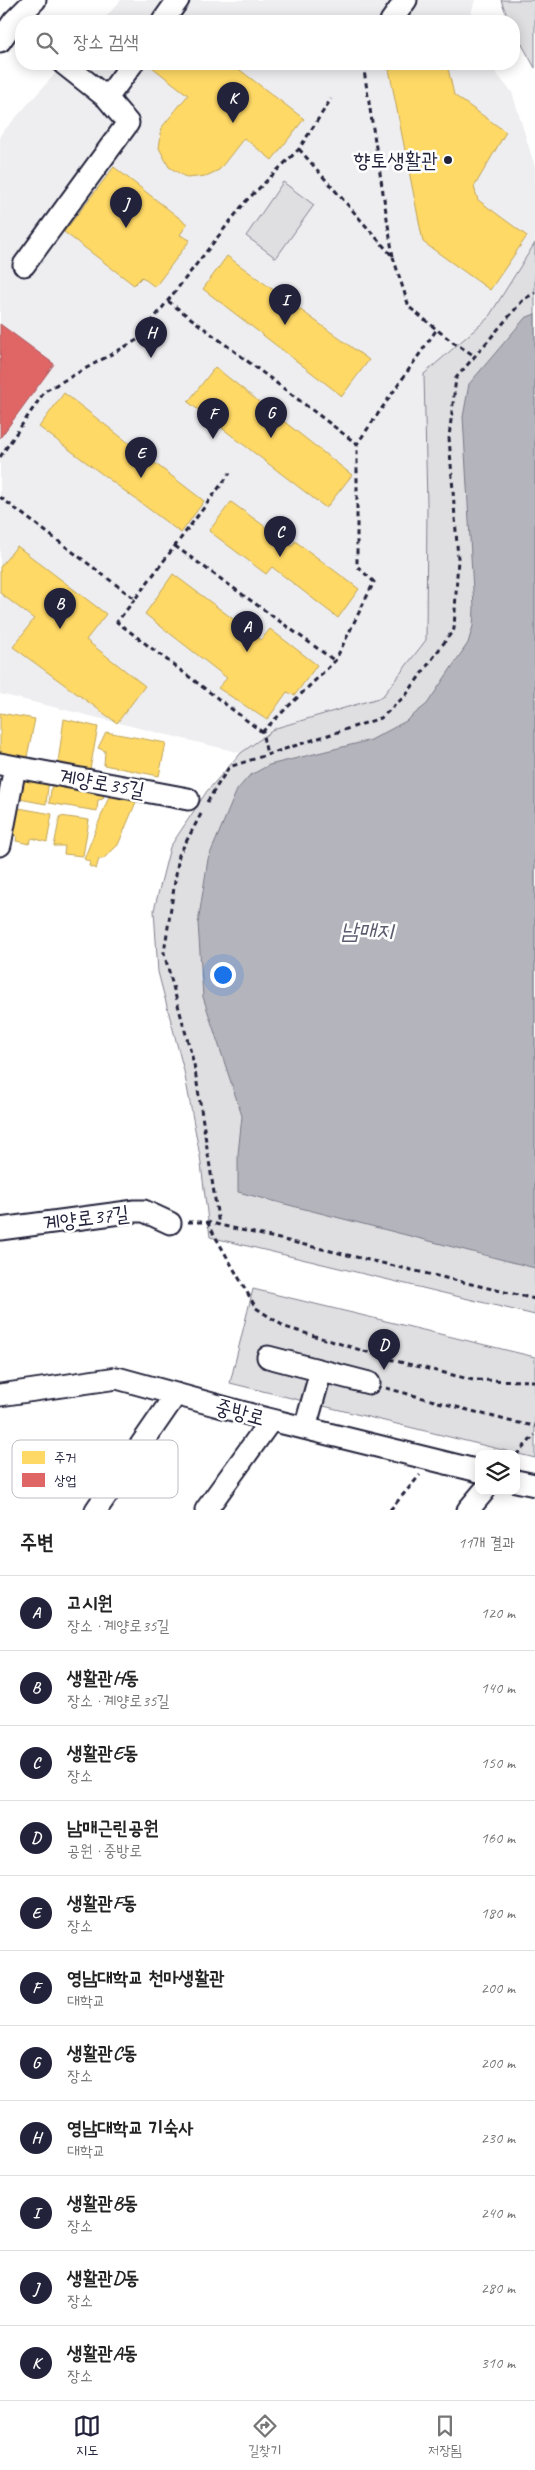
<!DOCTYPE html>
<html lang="ko">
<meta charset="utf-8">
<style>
body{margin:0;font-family:Caveat,"Poor Story",sans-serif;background:#f2f2f2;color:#222}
.controls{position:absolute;right:15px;bottom:15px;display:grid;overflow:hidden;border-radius:10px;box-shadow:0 2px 12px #0003}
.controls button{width:45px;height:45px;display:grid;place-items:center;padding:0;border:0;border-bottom:1px solid #e0e0e0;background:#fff;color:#222;font:25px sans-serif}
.you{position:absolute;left:222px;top:974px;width:18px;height:18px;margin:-12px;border:4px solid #fff;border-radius:50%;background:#1a73e8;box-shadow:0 0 0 8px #1a73e833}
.badge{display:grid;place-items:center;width:32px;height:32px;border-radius:50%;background:#22223b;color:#fff;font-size:16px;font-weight:700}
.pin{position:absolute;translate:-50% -41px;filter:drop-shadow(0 1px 2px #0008)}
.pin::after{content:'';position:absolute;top:26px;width:18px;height:15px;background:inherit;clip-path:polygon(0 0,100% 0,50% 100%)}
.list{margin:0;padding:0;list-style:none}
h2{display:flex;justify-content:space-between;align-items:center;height:65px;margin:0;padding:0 20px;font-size:21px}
h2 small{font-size:16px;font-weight:400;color:#767676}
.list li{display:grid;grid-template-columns:32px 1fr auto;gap:15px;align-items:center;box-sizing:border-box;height:75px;padding:0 20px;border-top:1px solid #e0e0e0}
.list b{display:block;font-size:19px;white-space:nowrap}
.list p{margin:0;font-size:16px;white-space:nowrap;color:#767676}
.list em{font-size:16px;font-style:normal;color:#767676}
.icon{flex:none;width:28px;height:28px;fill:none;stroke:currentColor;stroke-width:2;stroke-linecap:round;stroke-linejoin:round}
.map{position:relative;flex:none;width:535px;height:1510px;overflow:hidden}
.search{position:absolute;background:#fff;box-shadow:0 2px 12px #0003;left:15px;right:15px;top:15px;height:55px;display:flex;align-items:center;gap:12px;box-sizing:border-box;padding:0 18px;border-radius:20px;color:#767676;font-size:19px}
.sheet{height:890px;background:#fff}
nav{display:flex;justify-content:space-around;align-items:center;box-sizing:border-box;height:70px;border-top:1px solid #e0e0e0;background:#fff;font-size:14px;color:#767676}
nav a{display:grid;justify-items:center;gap:2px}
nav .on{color:#22223b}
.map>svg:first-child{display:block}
.built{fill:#eeeef1}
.green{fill:#dfdfe2;stroke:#80808e}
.water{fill:#b4b4bc;stroke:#7a7a88}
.homes{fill:#ffd966;stroke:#bda259}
.shops{fill:#e06666;stroke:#a75259}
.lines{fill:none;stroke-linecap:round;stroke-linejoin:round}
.minor-casing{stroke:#22223b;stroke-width:25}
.path{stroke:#22223b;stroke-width:3;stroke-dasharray:5 4;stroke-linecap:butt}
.minor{stroke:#fff;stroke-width:21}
.poi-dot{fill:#22223b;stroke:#fff;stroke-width:2}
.labels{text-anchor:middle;stroke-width:5;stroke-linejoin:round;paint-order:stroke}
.poi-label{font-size:21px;fill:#22223b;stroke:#fff;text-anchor:end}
.street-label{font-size:21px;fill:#22223b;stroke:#fff}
.water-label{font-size:22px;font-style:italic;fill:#5c5c6f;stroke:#fff}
.key{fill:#fff;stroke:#bdbdc4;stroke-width:1}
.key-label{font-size:14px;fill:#22223b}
</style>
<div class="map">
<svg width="535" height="1510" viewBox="0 0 535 1510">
<rect width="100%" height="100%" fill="#fff"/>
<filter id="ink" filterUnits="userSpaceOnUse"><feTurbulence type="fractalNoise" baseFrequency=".02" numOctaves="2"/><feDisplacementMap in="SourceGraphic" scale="10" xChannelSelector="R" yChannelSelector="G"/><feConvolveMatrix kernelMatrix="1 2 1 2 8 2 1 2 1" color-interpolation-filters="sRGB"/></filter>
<g filter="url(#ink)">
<path class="built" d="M121,0H475L469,21H102Z
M64,64H488L512,92L535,167V243L488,318L424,374L427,504L426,640L382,697L276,728L241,753L0,694V135Z"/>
<path class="green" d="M501,0H535V68L514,30V21H509Z
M283,182L314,205L276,258L246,236Z
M535,243V1315L210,1237L200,1156L184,1071L158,972L154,910L170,847L207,791L241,753L276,728L382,697L426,640L427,504L424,374L488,318Z
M253,1289L535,1357V1458L230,1383Z"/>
<path class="water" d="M535,314V1268L238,1192V1154L242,1116L203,997L198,923L208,859L237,790L249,776L269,765L371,740L406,721L427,704L468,643L473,626L474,608L463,417L469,384L525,318Z"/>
<path class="homes" d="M148,64H232L304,119L272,160L244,138L219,170L206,176L187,178L169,167L159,148L162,127L188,95Z
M388,64H447L454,95L506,132L474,187L478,200L527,236L490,290L423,242Z
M114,167L187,224L180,235L190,240L155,287L142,277L134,285L64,232Z
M227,256L369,360L342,396L203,289Z
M215,367L352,475L326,508L188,402Z
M64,393L204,501L181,533L39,427Z
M231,502L292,546L295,541L359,589L338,618L272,567L266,574L209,531Z
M17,546L106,614L86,640L145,686L117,723L13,647L34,619L0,593V567Z
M173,574L261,640L270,629L317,665L295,695L287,692L267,720L218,688L227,678L145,614Z
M0,713L35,719L26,761L0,755Z
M64,719L98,727L90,769L58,762Z
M106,732L166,743L159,776L104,765L105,751L98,748Z
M25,772L49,778L46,804L14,798Z
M60,781L105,789L103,799L98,800L97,811L49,803L52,784L58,787Z
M112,789L136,802L118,845L103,859H99L96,869L89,866L90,862L84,859Z
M13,807L52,814L47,842L32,838L29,844L16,841L17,836L8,834Z
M60,816L89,820L83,856L64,854L65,846H54Z"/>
<path class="shops" d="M0,324L54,364L0,438Z"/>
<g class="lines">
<defs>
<path id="minor" d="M163,21L178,0
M391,21L406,0
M0,41L14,21L35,0
M107,98L132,64
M24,265L128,123L107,98L64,64
M0,764L188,799
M0,845L15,767
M0,1229L135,1211H144L170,1223
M268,1357L369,1383
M0,1395L117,1378L259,1417L479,1471
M305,1428L321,1371
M516,1481L535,1485
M96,1510L176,1394
M206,1510L271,1420
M468,1510L484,1491"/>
</defs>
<use href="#minor" class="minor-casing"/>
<path class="path" d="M299,149L393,257L363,64
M393,257L409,307L451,341L475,356
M168,301L357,444
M0,457L45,391L137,340L246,201L299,149L331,99
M0,497L135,599L230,473
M175,546L335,661
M135,599L117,622L262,732L267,754
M262,732L335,661L374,582L357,566V444L437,329
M207,802L229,767L381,718L406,695L454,629L458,558L449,437L456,378L524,299L535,293
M201,814L179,855L164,953L194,1064L219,1225
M188,1222H207L535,1299
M207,1222L256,1308L285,1327L400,1362L473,1380L535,1381
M386,1388L509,1421L535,1426
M516,1455L535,1435
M390,1510L420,1475"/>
<use href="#minor" class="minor"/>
</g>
</g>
<circle class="poi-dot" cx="448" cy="160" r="5"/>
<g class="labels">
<g class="poi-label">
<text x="438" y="167">향토생활관</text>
</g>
<g class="street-label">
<text transform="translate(102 783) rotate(10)" y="7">계양로35길</text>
<text transform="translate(86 1218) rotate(-7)" y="7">계양로37길</text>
<text transform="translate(240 1412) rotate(15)" y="7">중방로</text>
</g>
<g class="water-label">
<text x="367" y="938">남매지</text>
</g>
</g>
<rect x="12" y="1440" width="166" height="58" rx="8" class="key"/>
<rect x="22" y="1451" width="23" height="13" fill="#ffd966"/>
<rect x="22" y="1473" width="23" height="14" fill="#e06666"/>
<g class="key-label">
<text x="54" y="1462">주거</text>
<text x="54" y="1485">상업</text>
</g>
</svg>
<div class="controls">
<button><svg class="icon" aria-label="layers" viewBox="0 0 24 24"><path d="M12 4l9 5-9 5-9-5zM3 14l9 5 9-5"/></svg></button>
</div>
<div class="you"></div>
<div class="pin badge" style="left:247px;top:652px">A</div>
<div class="pin badge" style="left:60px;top:629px">B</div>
<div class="pin badge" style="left:280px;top:557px">C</div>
<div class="pin badge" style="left:384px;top:1370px">D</div>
<div class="pin badge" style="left:141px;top:478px">E</div>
<div class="pin badge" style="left:213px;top:439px">F</div>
<div class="pin badge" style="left:271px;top:438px">G</div>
<div class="pin badge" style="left:151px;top:358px">H</div>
<div class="pin badge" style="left:285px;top:325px">I</div>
<div class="pin badge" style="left:126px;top:228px">J</div>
<div class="pin badge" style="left:233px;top:123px">K</div>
<div class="search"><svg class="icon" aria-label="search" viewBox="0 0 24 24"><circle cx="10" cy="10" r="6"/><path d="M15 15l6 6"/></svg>장소 검색</div>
</div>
<section class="sheet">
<h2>주변<small>11개 결과</small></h2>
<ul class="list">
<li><span class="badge">A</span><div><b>고시원</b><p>장소 · 계양로35길</p></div><em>120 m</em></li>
<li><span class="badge">B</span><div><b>생활관H동</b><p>장소 · 계양로35길</p></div><em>140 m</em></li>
<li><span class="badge">C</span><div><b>생활관E동</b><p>장소</p></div><em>150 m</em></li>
<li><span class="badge">D</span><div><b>남매근린공원</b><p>공원 · 중방로</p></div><em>160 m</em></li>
<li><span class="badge">E</span><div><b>생활관F동</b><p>장소</p></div><em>180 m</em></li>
<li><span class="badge">F</span><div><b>영남대학교 천마생활관</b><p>대학교</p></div><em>200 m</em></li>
<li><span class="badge">G</span><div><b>생활관C동</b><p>장소</p></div><em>200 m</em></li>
<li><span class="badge">H</span><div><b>영남대학교 기숙사</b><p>대학교</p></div><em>230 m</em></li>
<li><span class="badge">I</span><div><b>생활관B동</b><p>장소</p></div><em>240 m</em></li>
<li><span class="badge">J</span><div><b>생활관D동</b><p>장소</p></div><em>280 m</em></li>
<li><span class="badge">K</span><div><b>생활관A동</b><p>장소</p></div><em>310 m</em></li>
</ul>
</section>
<nav>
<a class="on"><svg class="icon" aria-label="map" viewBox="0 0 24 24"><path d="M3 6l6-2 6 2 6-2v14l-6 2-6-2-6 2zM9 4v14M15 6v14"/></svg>지도</a>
<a><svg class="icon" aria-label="directions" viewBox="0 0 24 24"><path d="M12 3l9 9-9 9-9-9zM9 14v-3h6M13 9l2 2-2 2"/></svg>길찾기</a>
<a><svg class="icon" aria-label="saved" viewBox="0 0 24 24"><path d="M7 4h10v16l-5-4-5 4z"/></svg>저장됨</a>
</nav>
